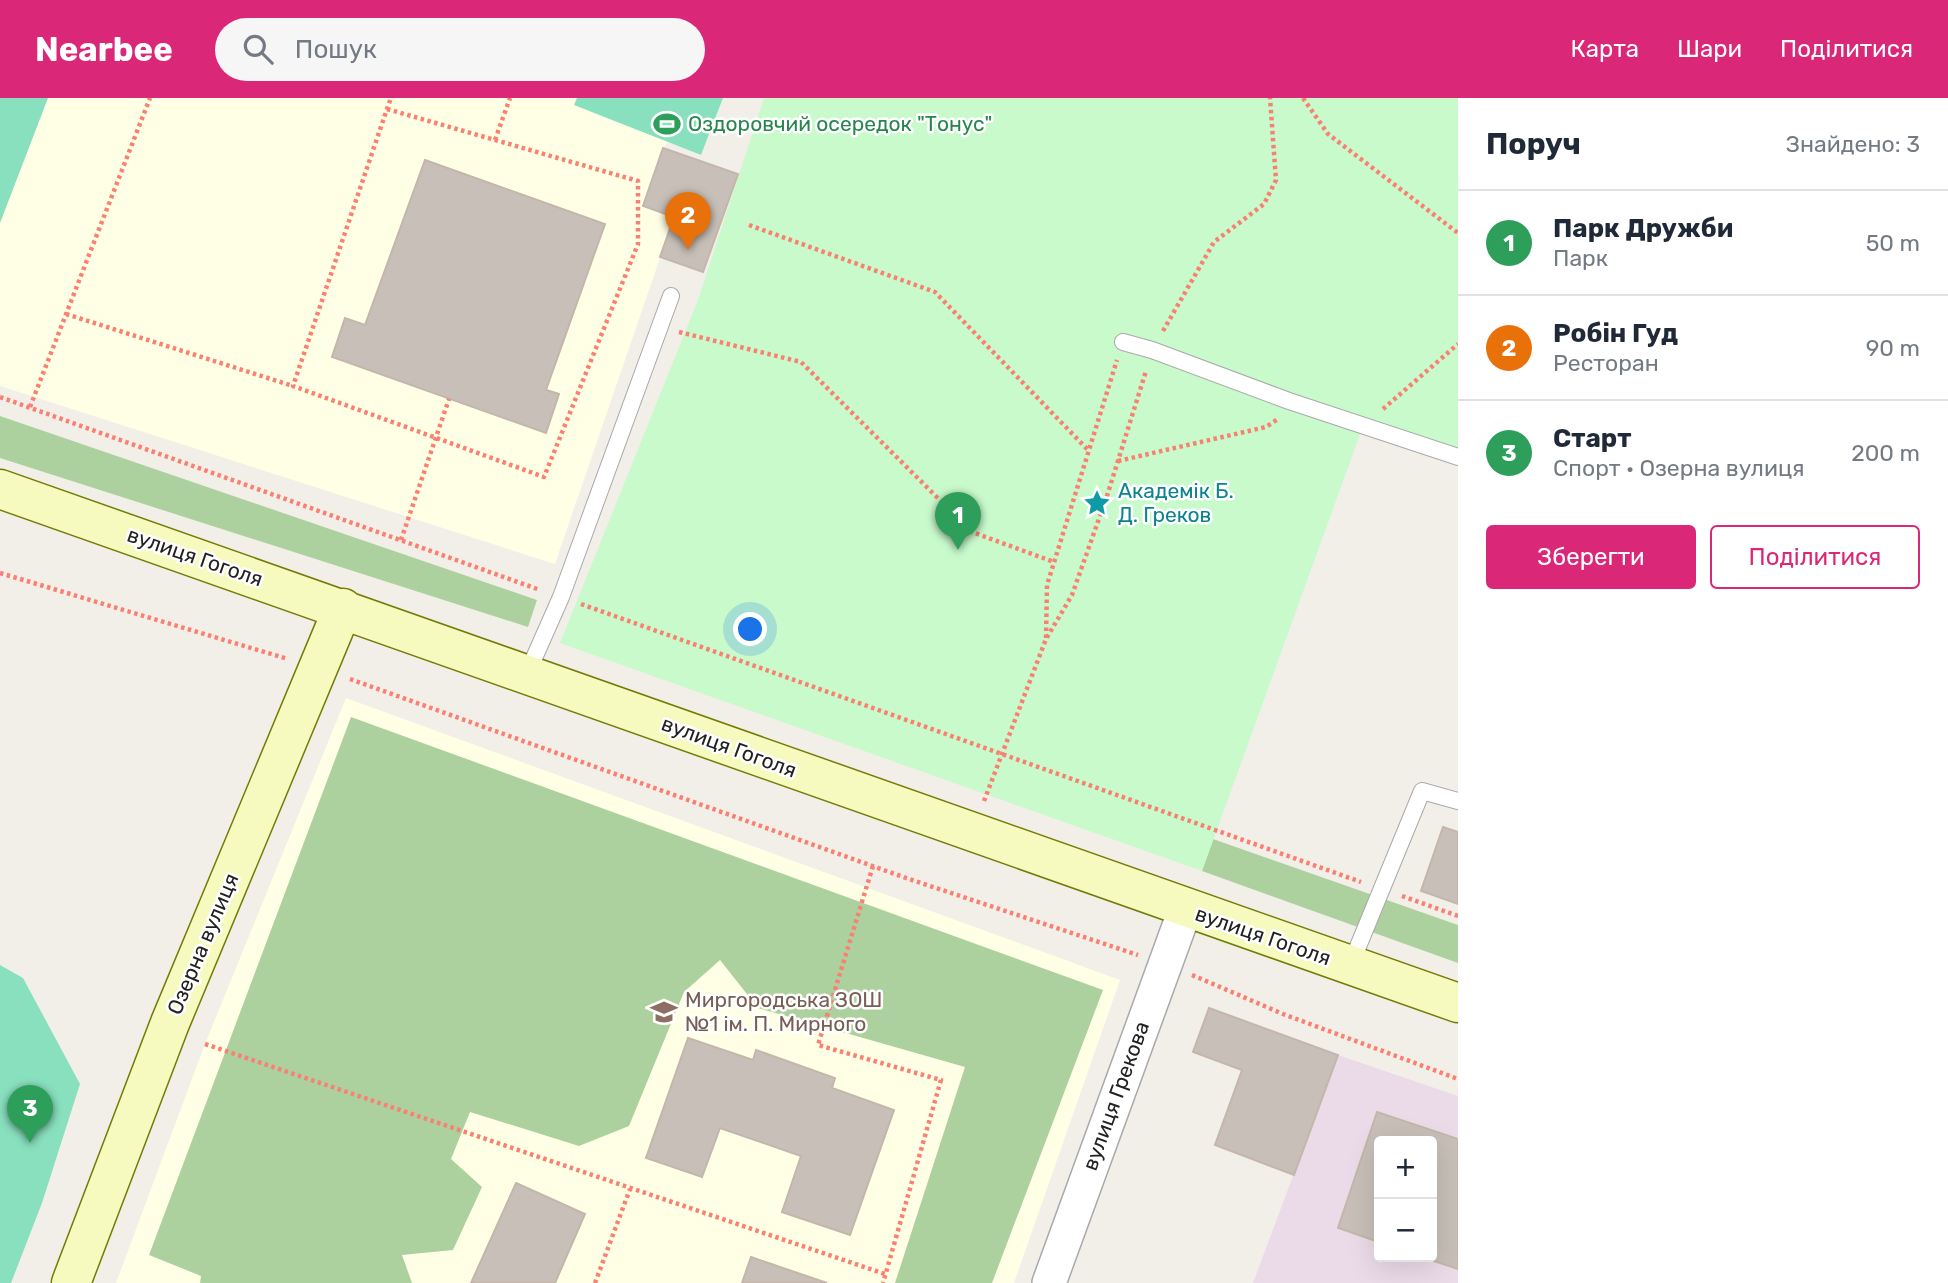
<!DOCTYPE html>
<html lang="uk">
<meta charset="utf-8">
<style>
body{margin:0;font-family:Rubik,sans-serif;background:#f6f6f7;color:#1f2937}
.controls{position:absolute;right:21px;bottom:21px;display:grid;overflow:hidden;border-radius:7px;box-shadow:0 7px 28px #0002}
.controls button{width:63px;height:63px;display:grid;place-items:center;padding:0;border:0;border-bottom:2px solid #e0e1e3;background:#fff;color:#1f2937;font:35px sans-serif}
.you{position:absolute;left:751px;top:532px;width:24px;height:24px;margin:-18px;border:5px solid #fff;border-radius:50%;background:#1a73e8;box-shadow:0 0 0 10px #1a73e833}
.badge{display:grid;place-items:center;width:46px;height:46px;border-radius:50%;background:#db2777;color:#fff;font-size:23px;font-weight:700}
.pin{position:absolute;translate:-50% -58px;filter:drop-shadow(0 2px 4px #0008)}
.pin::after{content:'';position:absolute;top:37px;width:24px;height:21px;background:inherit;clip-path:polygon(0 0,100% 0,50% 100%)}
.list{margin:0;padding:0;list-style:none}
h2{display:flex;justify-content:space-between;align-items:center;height:91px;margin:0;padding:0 28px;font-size:30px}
h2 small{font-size:23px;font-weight:400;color:#747a83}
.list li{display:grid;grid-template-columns:46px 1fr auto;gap:21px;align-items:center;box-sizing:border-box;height:105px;padding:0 28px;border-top:2px solid #e0e1e3}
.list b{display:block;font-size:26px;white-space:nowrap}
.list p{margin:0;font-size:23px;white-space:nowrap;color:#747a83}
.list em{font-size:23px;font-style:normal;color:#747a83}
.actions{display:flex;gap:14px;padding:21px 28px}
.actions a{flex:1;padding:16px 0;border:2px solid #db2777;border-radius:7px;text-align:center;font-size:24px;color:#db2777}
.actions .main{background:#db2777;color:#fff}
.icon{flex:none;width:38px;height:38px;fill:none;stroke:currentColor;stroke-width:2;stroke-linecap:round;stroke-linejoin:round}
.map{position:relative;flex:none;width:1458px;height:1185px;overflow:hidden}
header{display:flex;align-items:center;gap:42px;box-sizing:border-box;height:98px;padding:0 35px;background:#db2777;color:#fff}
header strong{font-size:33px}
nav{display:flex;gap:38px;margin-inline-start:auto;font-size:24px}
.search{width:490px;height:63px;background:#f6f6f7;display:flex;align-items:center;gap:18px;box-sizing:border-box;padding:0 24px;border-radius:38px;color:#747a83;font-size:26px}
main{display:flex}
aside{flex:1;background:#fff}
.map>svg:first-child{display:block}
.industrial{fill:#ebdbe8;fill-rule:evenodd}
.education{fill:#ffffe5}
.forest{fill:#add19e}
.park{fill:#c8facc}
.pitch{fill:#88e0be}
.building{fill:#c7bfb8;stroke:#c4b6ab;stroke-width:2}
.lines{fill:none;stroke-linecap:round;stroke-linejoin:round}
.lane-casing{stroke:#a9a9a9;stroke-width:18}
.street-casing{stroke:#a9a9a9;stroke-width:36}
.secondary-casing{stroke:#707d05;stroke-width:41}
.path{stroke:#fa8072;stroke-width:4.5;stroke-dasharray:3.5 3.5;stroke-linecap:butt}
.lane{stroke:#fff;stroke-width:16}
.street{stroke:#fff;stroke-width:33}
.secondary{stroke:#f7fabf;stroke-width:38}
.labels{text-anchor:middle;stroke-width:5;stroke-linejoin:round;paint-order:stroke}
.leisure-label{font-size:21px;fill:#27864d;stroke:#fff;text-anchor:start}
.culture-label{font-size:21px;fill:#0d838f;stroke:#fff;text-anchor:start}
.street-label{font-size:21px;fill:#222;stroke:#fff}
.education-label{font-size:21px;fill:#785e54;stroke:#fff;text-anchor:start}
</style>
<header>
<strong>Nearbee</strong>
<div class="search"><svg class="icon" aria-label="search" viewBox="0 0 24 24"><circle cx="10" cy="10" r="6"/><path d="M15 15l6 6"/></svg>Пошук</div>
<nav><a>Карта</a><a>Шари</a><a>Поділитися</a></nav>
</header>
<main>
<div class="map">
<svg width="1458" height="1185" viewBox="0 0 1458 1185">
<rect width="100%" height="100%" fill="#f2efe9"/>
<path class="industrial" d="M1338,957L1458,998V1185H1253ZM1379,1043H1432V1159H1379Z"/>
<path class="education" d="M0,0H723L701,57L668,44L663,50L643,108L674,119L555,466L0,288Z
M346,600L1120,882L1014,1185H116L205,946Z"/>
<path class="forest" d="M0,318L537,502L528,529L0,360Z
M351,619L1103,892L992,1185H895L965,969L758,910L720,862L684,894L629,1028L579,1048L470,1014L451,1061L482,1089L453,1152L402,1157L412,1185H200L201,1178L149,1157Z
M1213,741L1458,827V865L1202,773Z"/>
<path class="park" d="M764,0H1458V358L1363,328L1202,773L560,545L698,202Z"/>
<path class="pitch" d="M0,0H48L0,125Z
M577,0H723L701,57L574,7Z
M0,867L23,880L80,986L42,1105L11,1185H0Z"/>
<path class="building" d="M663,50L738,76L703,174L660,159L674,119L643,108Z
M425,62L605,126L546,292L559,296L546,335L332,259L345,220L365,227Z
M1443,729L1458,734V806L1421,793Z
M1209,910L1338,957L1294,1077L1215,1047L1242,972L1193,954Z
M688,940L753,962L756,952L835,980L832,990L894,1012L850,1137L782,1114L801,1058L720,1030L702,1079L646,1060Z
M1377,1014L1458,1041V1171L1422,1159H1432V1043H1379V1144L1338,1130Z
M516,1085L585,1116L555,1185H471Z
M751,1159L827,1185H742Z"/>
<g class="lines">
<defs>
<path id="lane" d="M1123,244L1152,252L1289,303L1458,359
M527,576L561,499L671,198
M1350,868L1422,693L1458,703"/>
<path id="street" d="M1049,1185L1185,812"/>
<path id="secondary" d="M0,391L1458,905
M71,1185L170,925L343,510"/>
</defs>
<use href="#lane" class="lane-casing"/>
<use href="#street" class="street-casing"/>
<use href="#secondary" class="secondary-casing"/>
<path class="path" d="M1303,0L1328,36L1458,135
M387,11L638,83V146L544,379L293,288L387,11L391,0
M495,42L510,0
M749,127L935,194L1089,353
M66,216L293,288
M1163,233L1214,144L1264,106L1276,82L1270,0
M679,234L801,264L972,434L1054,464
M0,299L540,492
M30,309L150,0
M1383,311L1458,246
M1118,363L1266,329L1278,321
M401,442L449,301
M0,475L288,561
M581,506L1361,784
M1046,540L1047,487L1117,262
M350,581L906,780L1138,857
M984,703L1046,541L1072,497L1107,398L1146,273
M873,768L818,947L941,982L883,1185
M1402,798L1458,818
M1192,877L1283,916L1458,981
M205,946L885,1176
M595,1185L630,1091"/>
<use href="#lane" class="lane"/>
<use href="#street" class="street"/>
<use href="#secondary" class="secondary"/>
</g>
<defs>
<symbol id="stadium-bare" viewBox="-9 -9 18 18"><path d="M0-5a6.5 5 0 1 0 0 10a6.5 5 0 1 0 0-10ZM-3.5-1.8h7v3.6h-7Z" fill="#2e9e5b" stroke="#fff" stroke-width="2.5" paint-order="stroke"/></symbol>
<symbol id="sight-bare" viewBox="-9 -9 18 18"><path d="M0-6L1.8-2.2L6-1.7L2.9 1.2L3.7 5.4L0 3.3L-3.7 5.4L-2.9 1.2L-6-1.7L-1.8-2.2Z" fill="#0f9aa8" stroke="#fff" stroke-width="2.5" paint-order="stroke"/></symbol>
<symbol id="school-bare" viewBox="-9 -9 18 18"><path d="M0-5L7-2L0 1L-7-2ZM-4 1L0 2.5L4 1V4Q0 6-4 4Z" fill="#8d6e63" stroke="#fff" stroke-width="2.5" paint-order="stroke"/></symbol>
</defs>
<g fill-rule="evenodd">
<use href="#stadium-bare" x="648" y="7" width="38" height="38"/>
<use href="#sight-bare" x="1078" y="386" width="38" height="38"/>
<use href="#school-bare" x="645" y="895" width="38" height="38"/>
</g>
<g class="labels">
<g class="leisure-label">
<text x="688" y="33">Оздоровчий осередок "Тонус"</text>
</g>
<g class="culture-label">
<text x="1118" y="400">Академік Б.<tspan x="1118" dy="24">Д. Греков</tspan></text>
</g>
<g class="street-label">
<text transform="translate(195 459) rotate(19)" y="7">вулиця Гоголя</text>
<text transform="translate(729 649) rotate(20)" y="7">вулиця Гоголя</text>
<text transform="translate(1263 838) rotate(19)" y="7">вулиця Гоголя</text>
<text transform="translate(203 846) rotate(-67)" y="7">Озерна вулиця</text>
<text transform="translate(1116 998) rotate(-70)" y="7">вулиця Грекова</text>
</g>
<g class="education-label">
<text x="685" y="909">Миргородська ЗОШ<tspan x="685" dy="24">№1 ім. П. Мирного</tspan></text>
</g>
</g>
</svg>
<div class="controls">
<button>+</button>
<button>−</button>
</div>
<div class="you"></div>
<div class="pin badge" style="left:958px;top:452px;background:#2e9e5b">1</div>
<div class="pin badge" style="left:688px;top:152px;background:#e8710a">2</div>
<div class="pin badge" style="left:30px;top:1045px;background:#2e9e5b">3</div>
</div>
<aside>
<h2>Поруч<small>Знайдено: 3</small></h2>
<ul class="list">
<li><span class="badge" style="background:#2e9e5b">1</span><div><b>Парк Дружби</b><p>Парк</p></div><em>50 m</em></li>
<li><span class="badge" style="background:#e8710a">2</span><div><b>Робін Гуд</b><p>Ресторан</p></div><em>90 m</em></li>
<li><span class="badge" style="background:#2e9e5b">3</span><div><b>Старт</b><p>Спорт · Озерна вулиця</p></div><em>200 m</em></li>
</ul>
<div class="actions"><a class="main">Зберегти</a><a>Поділитися</a></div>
</aside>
</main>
